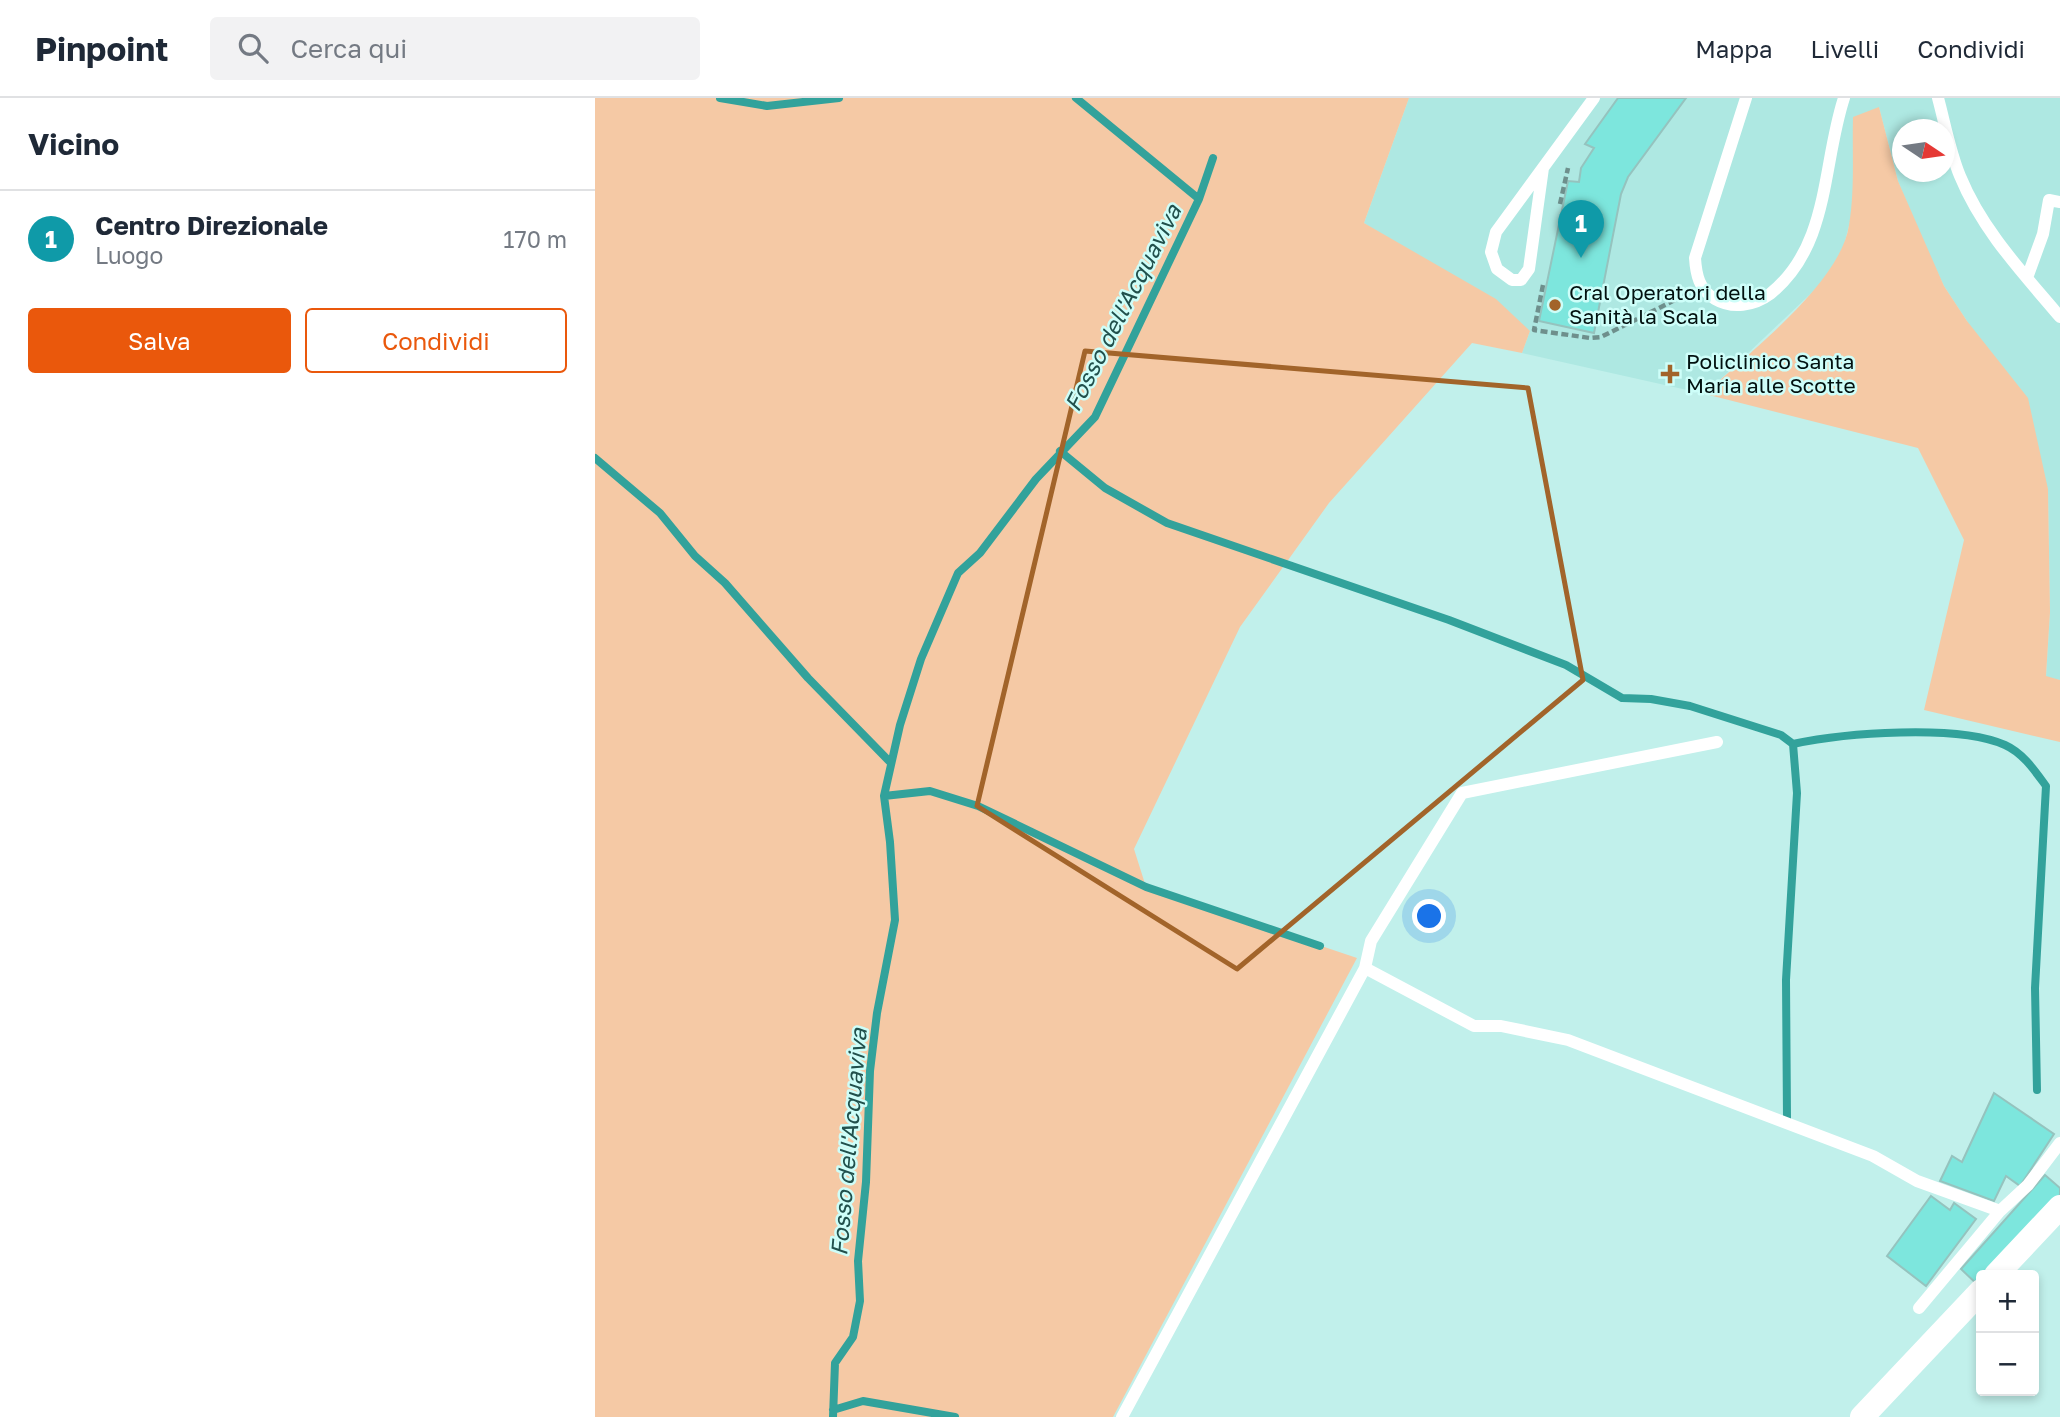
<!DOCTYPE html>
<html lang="it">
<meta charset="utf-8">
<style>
body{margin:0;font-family:"Golos Text",sans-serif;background:#f2f2f3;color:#1f2937}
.controls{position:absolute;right:21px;bottom:21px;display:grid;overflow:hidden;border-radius:7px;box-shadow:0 4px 10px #0003}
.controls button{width:63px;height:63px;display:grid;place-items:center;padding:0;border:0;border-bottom:2px solid #e0e1e3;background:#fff;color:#1f2937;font:35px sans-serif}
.compass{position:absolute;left:1297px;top:21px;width:63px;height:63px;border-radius:50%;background:#fff;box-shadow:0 4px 10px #0003;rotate:103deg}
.you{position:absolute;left:835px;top:819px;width:24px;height:24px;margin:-18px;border:5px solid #fff;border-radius:50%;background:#1a73e8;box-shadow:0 0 0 10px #1a73e833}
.badge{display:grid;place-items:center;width:46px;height:46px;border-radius:50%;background:#ea580c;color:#fff;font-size:23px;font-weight:700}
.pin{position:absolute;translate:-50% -58px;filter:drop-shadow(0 2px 4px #0008)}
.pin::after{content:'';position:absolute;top:37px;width:24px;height:21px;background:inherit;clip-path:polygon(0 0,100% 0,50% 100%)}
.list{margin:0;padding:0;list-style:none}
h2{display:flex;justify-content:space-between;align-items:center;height:91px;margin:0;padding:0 28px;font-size:30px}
h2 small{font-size:23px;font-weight:400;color:#747a83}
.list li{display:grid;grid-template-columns:46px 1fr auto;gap:21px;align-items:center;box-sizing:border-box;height:98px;padding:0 28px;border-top:2px solid #e0e1e3}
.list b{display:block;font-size:26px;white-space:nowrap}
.list p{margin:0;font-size:23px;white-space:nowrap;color:#747a83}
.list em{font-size:23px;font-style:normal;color:#747a83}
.actions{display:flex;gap:14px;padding:21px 28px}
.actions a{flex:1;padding:16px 0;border:2px solid #ea580c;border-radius:7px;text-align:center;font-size:24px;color:#ea580c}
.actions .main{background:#ea580c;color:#fff}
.icon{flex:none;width:38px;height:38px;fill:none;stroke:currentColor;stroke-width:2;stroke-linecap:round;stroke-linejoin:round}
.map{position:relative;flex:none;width:1465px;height:1319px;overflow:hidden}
header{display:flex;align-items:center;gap:42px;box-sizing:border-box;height:98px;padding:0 35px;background:#fff;border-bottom:2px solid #e0e1e3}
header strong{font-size:33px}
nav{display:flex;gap:38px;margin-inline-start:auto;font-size:24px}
.search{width:490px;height:63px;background:#f2f2f3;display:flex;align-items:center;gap:18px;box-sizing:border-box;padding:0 24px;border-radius:7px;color:#747a83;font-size:26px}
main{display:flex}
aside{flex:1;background:#fff}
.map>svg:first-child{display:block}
.built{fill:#aee8e2;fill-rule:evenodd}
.green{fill:#f5c9a5}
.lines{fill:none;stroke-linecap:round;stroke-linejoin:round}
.stream{stroke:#32a29b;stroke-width:8}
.building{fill:#7de6dd;stroke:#95c3be;stroke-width:2}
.path{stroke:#6e8f8c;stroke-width:4.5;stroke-dasharray:7 3.5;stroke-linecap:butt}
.service{stroke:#fff;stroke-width:12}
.minor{stroke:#fff;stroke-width:24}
.marked{fill:none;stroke:#a2642a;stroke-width:5;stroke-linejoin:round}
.poi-dot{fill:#a2642a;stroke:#cefef9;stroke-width:2.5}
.labels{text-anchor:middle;stroke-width:5;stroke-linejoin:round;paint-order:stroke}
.poi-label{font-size:21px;fill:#021110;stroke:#cefef9;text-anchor:start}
.water-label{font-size:23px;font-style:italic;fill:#21504c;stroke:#cefef9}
</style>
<header>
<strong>Pinpoint</strong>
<div class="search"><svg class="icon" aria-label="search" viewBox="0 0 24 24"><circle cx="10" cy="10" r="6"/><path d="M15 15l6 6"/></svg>Cerca qui</div>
<nav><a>Mappa</a><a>Livelli</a><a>Condividi</a></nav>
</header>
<main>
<aside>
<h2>Vicino<small></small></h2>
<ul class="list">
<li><span class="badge" style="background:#0f9aa8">1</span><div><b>Centro Direzionale</b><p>Luogo</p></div><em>170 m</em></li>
</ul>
<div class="actions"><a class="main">Salva</a><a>Condividi</a></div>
</aside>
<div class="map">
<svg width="1465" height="1319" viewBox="0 0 1465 1319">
<rect width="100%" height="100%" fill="#c1f0eb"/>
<path class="built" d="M814,0H1465V582L1451,579L1455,514L1453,391L1372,223L1349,188L1328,143L1303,83L1284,9L1248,151L1229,183L1110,296L927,255L935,233L769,125ZM1308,32H1350V74H1308Z"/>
<path class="green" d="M0,0H814L769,125L901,201L935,233L927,255L877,245L734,405L645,529L539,751L551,789L762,860L518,1319H0Z
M1284,9L1303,83L1349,188L1372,223L1433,300L1453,391L1455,514L1451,578L1465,582V644L1329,612L1369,442L1323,350L1110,296C1152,256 1246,185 1254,127C1260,92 1257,54 1258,19Z"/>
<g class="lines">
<path class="stream" d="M125,0L172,8L244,0
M481,0L604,101
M465,353L510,390L572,425L854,522L971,567L1027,600L1056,601L1095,608L1186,637L1198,646C1249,635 1362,626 1410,647C1428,655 1440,673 1451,688L1440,890L1442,992
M0,360L65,415L100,458L130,485L213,580L295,664
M289,698L335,693L383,708L551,789L725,848
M1192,1020L1191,882L1202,695L1198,646
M238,1312L268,1303L360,1319
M238,1319L240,1265L258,1239L265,1203L263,1163L271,1084L275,973L282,915L300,822L295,744L289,698L305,627L326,561L363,475L385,455L441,381L500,319L604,101L618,60"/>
</g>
<path class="building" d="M1023,0H1091L1033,79L1026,96L999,235L944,223L973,83L984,84L986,70L999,50L990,46Z
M1399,995L1459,1036L1425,1088L1411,1078L1399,1103L1345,1083L1357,1058L1367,1064Z
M1450,1077L1465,1090V1100L1396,1177H1386L1385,1189L1366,1171Z
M1336,1098L1355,1112L1359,1105L1381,1121L1331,1188L1292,1158Z"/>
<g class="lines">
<path class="path" d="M965,106L973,70
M948,187L939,232L995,240L1006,239L1090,197"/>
<path class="service" d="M1151,0L1100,160C1101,176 1104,192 1120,201C1137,211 1159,208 1175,196C1235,148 1227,67 1249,0
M1343,0C1350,26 1355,54 1365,78C1387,132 1428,175 1465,219
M948,70L934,171L926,182H917L902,171L896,154L901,134L999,0
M1432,180L1448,136L1454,102L1465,104
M1122,644L867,695L776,843L770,870L879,928H906L973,942L1278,1058L1322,1083L1405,1113
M1324,1210L1405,1113L1433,1087L1465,1045
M527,1319L770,870"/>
<path class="minor" d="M1401,1177L1465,1109
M1267,1319L1386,1193"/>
</g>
<path class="marked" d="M490,253L933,290L988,582L642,871L382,708Z"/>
<g class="poi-dot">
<circle cx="960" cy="207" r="7"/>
<path d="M1071.5 265.5h7v7h7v7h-7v7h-7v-7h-7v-7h7z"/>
</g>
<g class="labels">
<g class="poi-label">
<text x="974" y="202">Cral Operatori della<tspan x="974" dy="24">Sanità la Scala</tspan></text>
<text x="1091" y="271">Policlinico Santa<tspan x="1091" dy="24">Maria alle Scotte</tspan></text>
</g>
<g class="water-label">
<text transform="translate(528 210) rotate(-63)" y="8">Fosso dell'Acquaviva</text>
<text transform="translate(254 1044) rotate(-85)" y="8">Fosso dell'Acquaviva</text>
</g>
</g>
</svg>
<div class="controls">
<button>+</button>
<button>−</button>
</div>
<svg class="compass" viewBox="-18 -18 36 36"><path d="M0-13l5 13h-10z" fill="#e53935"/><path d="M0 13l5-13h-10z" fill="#747a83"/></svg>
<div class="you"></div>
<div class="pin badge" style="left:986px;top:160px;background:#0f9aa8">1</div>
</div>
</main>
